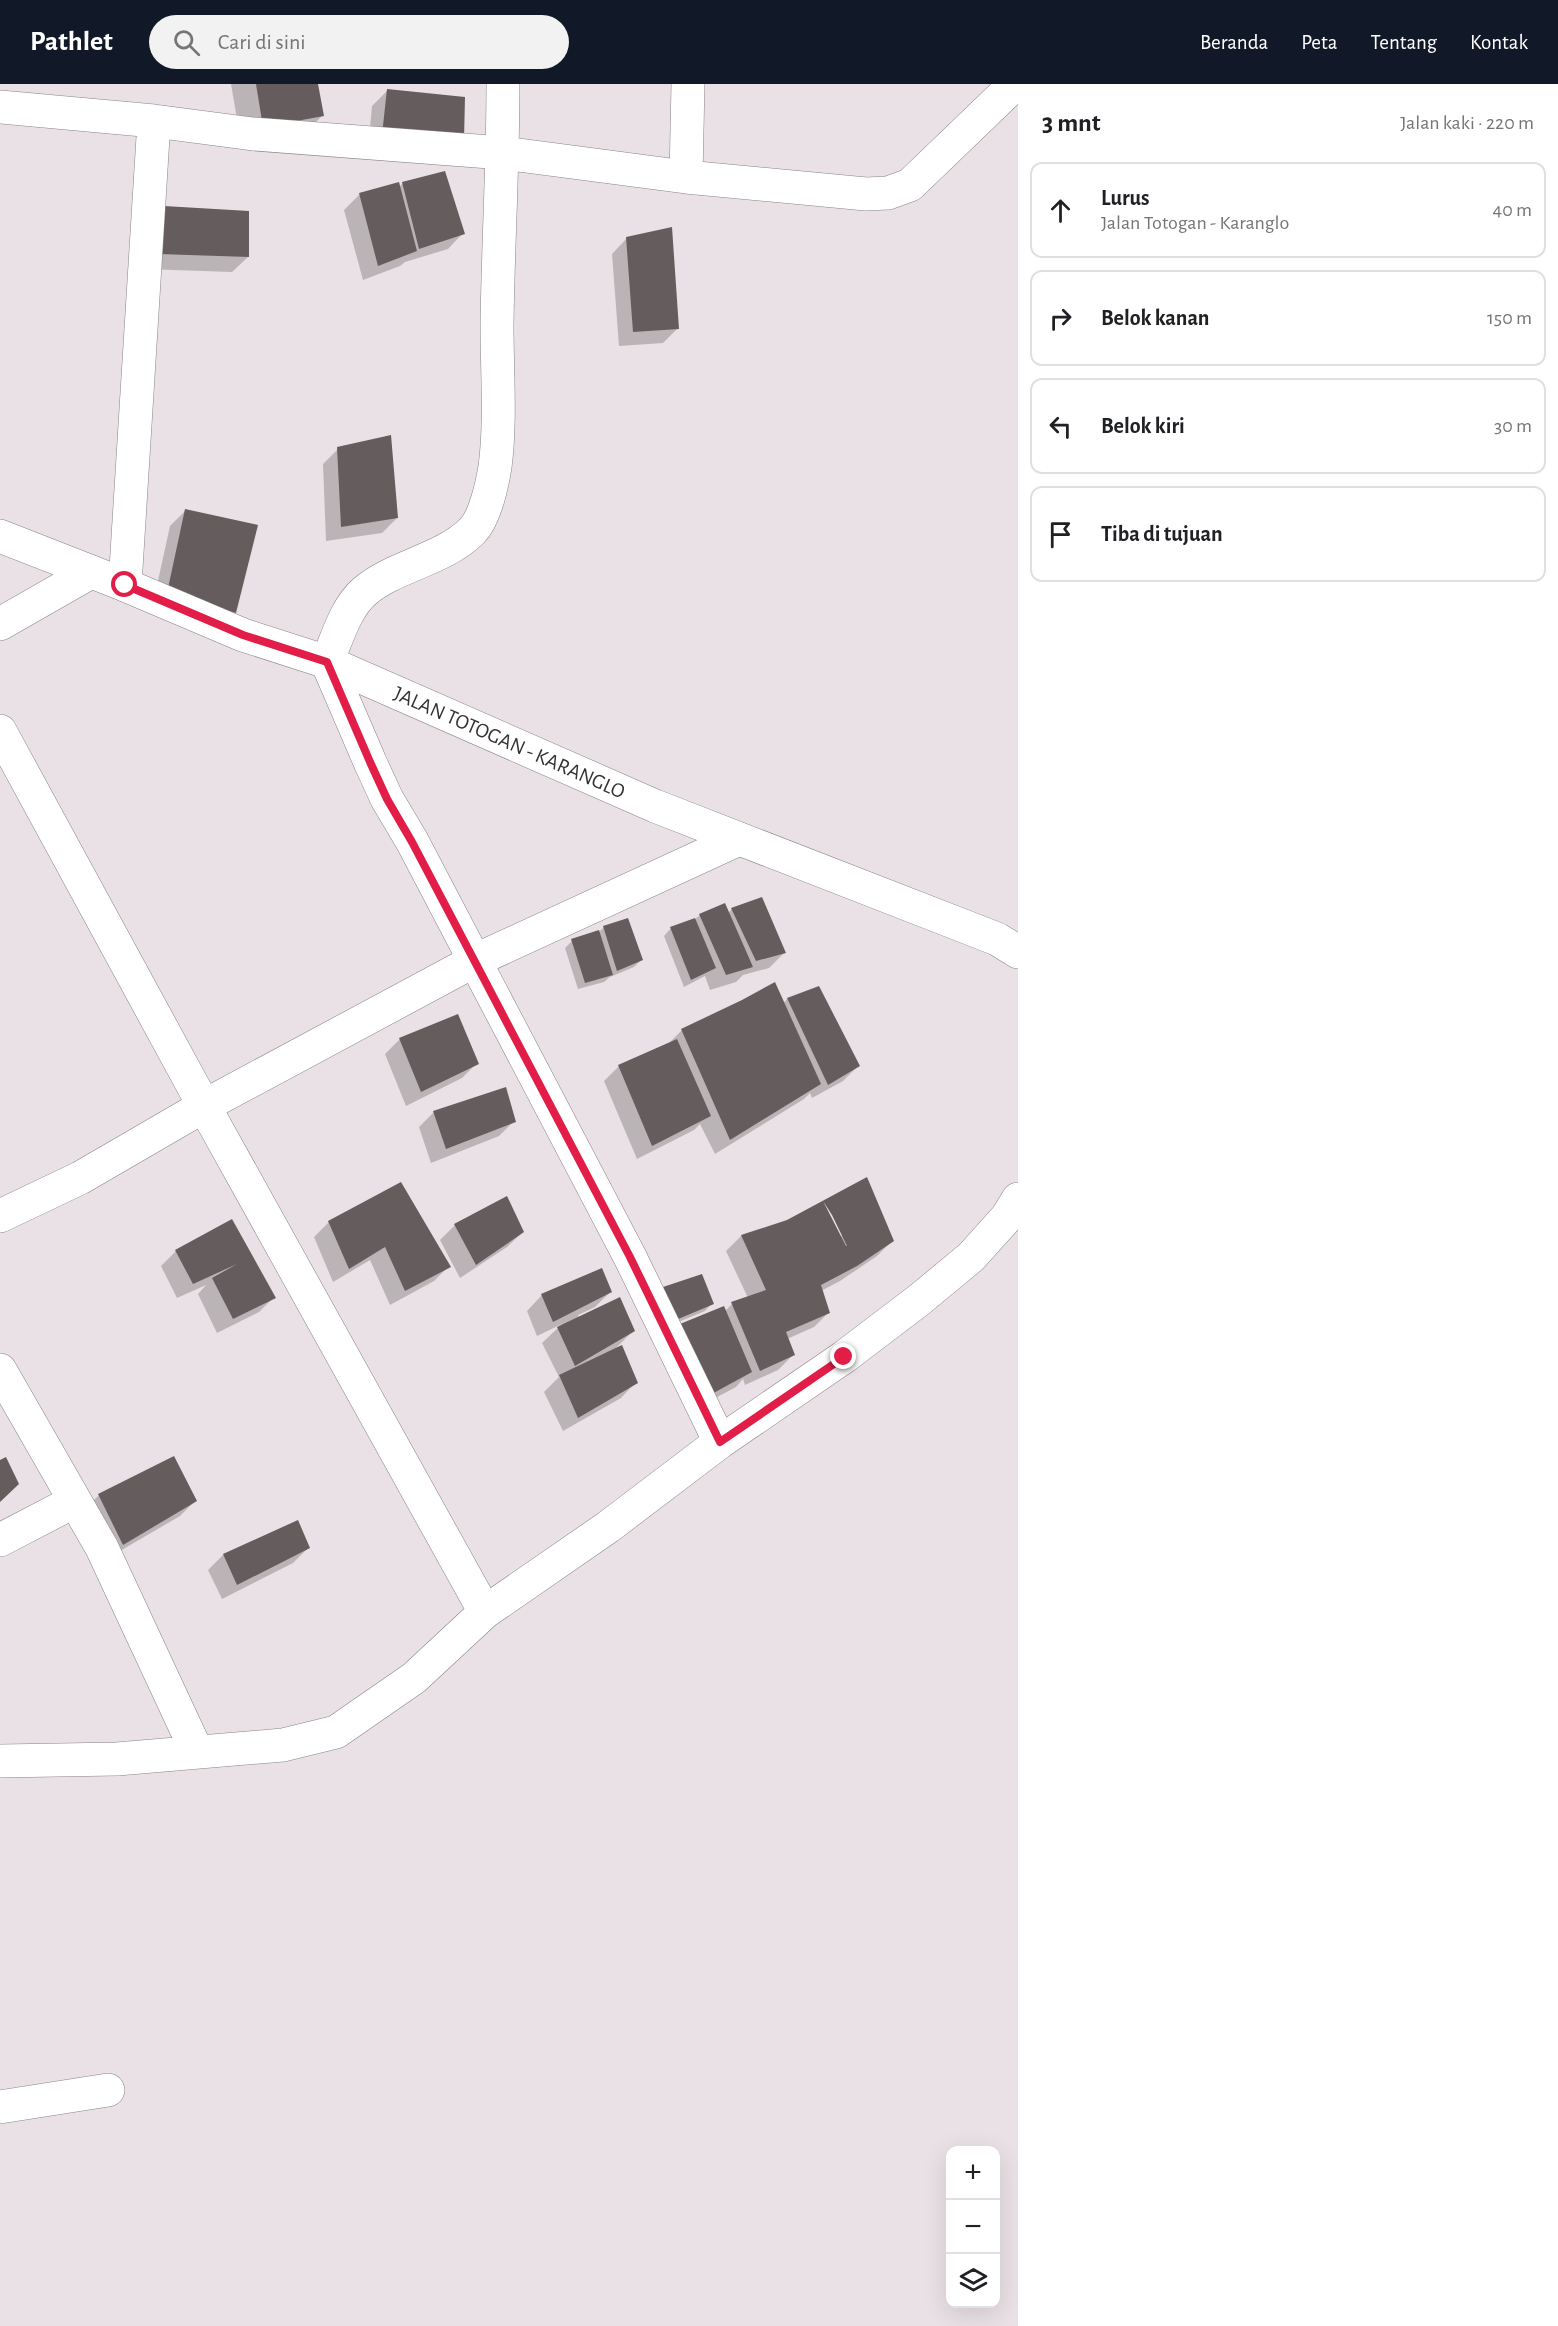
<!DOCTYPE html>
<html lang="id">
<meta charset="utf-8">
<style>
body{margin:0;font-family:"Alegreya Sans",sans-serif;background:#f2f2f2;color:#202124}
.controls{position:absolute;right:18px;bottom:18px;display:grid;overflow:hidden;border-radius:12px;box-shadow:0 6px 24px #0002}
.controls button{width:54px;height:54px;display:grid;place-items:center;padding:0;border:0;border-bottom:2px solid #e0e0e0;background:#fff;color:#202124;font:30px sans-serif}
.stop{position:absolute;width:18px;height:18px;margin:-14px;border:4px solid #e11d48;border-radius:50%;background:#fff}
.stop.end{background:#e11d48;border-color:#fff;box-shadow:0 2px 6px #0008}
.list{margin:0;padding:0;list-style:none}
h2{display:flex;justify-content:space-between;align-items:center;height:78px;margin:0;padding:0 24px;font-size:26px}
h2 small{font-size:20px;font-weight:400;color:#757577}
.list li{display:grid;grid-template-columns:39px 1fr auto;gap:18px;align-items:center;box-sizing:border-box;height:96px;margin:0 12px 12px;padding:0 12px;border:2px solid #e0e0e0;border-radius:12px}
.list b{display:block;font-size:22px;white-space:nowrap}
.list p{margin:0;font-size:20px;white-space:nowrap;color:#757577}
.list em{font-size:20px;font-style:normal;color:#757577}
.icon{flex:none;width:33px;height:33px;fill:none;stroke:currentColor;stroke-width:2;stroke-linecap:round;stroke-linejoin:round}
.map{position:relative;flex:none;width:1018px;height:2242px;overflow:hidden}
header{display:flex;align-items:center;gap:36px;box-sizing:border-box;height:84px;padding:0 30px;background:#111827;color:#fff}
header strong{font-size:28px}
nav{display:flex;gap:33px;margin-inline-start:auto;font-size:21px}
.search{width:420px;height:54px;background:#f2f2f2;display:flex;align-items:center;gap:15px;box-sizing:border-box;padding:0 21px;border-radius:33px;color:#757577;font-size:22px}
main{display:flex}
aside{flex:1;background:#fff}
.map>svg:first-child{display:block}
.shadow{fill:#0003}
.building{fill:#655c5d;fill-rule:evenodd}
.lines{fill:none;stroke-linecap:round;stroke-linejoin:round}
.street-casing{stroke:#8a8387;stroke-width:34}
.secondary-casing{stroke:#8a8387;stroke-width:34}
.street{stroke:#fff;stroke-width:33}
.secondary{stroke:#fff;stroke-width:33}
.route{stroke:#e11d48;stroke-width:8}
.labels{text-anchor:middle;stroke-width:6;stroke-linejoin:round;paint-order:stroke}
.street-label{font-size:21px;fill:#353234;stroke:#fff}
</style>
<header>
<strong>Pathlet</strong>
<div class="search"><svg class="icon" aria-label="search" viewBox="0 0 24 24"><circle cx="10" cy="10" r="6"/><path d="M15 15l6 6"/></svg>Cari di sini</div>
<nav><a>Beranda</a><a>Peta</a><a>Tentang</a><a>Kontak</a></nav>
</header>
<main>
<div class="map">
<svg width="1018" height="2242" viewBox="0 0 1018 2242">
<rect width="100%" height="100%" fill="#e9e1e5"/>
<path class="shadow" d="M231,0H316L322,32L300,54L242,64Z
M387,7L464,15L368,66L372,22Z
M403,99L463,149L448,165L405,178L400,182L363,196L344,126L359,111L398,104Z
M150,139L248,173L232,188L145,185Z
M627,154L678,244L663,259L619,262L612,170Z
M338,365L397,434L382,449L326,457L323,380Z
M185,427L235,528L220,543L152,524L170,442Z
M732,825L784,869L769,884L743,891L736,898L710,906L705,892L684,903L664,852L671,844L694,836L700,831L728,829Z
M604,843L641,876L634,883L610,893L604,898L578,905L565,864L572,857L599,848Z
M818,903L858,982L843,997L812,1014L810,1009L804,1015L715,1070L700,1040L694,1046L637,1075L604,997L619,982L667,961L681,947L743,918L783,920L787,915Z
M400,955L477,979L462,994L406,1022L385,970Z
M434,1028L514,1037L499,1052L431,1079L419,1043Z
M231,1137L274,1213L259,1228L217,1249L198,1210L206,1201L177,1214L161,1182L176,1167Z
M787,1137L840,1153L843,1151L892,1157L877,1172L840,1197L821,1207L829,1228L814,1243L787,1255L793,1271L778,1286L745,1301L743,1295L736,1303L693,1326L725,1227L732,1220L748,1214L726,1167L741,1152Z
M329,1138L449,1182L434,1197L390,1221L370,1176L333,1198L314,1153Z
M455,1141L523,1148L507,1163L460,1194L440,1156Z
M610,1208L595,1223L578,1231L579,1234L633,1247L613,1267L636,1298L621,1314L563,1347L544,1308L559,1293L542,1259L562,1240L537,1252L527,1227L542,1211Z
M653,1213L712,1219L705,1227L664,1244Z
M99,1411L195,1417L180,1432L108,1474L84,1426Z
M308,1464L293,1479L222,1515L208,1486L223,1471Z"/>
<path class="building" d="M256,0H318L324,32L263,43Z
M387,5L465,13L464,56L382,51Z
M445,87L465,150L419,165L402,98Z
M399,98L417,167L378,182L359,109Z
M164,122L249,127V173L159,170Z
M672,143L679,245L633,248L626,153Z
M391,351L398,434L341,443L337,363Z
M185,425L258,441L236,529L167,509Z
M762,813L786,869L756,877L731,824Z
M725,819L753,883L726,891L699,830Z
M628,834L643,876L617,887L603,842Z
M695,834L716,884L691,896L670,843Z
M599,846L613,891L585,899L571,855Z
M775,898L821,1000L730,1056L681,945L742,916Z
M819,902L860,982L828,1001L787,914Z
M458,930L479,980L421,1008L399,954Z
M677,955L711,1032L652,1062L618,981Z
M506,1003L516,1038L446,1065L433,1027Z
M867,1093L894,1157L857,1182L821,1201L830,1229L786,1248L795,1271L760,1287L731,1218L766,1206L741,1151L787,1136ZM823,1117L832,1131L847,1162H846Z
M401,1098L451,1183L405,1207L385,1163L349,1185L328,1137Z
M507,1112L524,1148L476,1181L454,1140Z
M232,1135L276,1214L233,1235L212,1194L237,1180L193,1200L175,1166Z
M602,1184L612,1208L553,1238L541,1210Z
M702,1190L714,1220L671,1238L660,1204Z
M620,1213L635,1247L575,1282L557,1243Z
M724,1222L752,1288L708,1312L680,1240Z
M622,1261L638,1299L578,1334L559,1291Z
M174,1372L197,1417L123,1461L98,1410Z
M6,1373L19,1400L0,1418V1376Z
M298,1436L310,1464L237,1501L223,1470Z"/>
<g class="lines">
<defs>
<path id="street" d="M503,0C503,81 498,161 497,242C497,288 501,337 495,383C492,401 485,434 472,447C443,476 394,482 365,507C345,524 337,555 327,578L370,678L387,715L412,757L630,1173L720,1358
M0,23L154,37L253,50L503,69L686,93L866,110L888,109L910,101L1015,0
M686,93L688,0
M125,501L154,37
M0,540L91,488
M0,647L204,1022L485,1528
M0,1132L80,1094L204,1022L474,877L739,755
M0,1286L102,1464L197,1668
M0,1456L75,1417
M0,1677L117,1675L283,1661L336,1648L414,1594L485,1528L608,1443L720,1358L844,1273L919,1216L971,1173L1007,1133L1018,1115
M0,2023L108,2006"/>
<g id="secondary">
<path id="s1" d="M0,452L125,501L243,551L327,578L655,722L997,855L1018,868"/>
</g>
</defs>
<use href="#street" class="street-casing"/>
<use href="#secondary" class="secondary-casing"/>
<use href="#street" class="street"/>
<use href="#secondary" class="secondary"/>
</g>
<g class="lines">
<path class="route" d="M125,501L243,551L327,578L370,678L387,715L412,758L630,1173L720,1358L844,1273"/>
</g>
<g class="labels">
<g class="street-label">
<text dy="7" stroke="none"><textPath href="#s1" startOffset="550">JALAN TOTOGAN - KARANGLO</textPath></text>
</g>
</g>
</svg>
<div class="controls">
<button>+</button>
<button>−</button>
<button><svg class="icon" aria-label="layers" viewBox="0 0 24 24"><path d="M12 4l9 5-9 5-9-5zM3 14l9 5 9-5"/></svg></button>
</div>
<div class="stop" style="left:125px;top:501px"></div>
<div class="stop end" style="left:844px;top:1273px"></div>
</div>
<aside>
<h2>3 mnt<small>Jalan kaki · 220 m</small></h2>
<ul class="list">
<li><svg class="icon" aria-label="ahead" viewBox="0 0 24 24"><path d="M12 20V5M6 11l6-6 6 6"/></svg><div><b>Lurus</b><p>Jalan Totogan - Karanglo</p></div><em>40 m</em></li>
<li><svg class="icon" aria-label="right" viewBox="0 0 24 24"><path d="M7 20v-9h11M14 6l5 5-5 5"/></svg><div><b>Belok kanan</b></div><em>150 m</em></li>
<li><svg class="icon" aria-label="left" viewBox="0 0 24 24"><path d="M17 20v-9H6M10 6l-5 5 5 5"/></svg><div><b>Belok kiri</b></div><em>30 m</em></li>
<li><svg class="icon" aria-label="arrive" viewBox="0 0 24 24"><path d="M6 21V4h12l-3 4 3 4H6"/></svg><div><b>Tiba di tujuan</b></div></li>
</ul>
</aside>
</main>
